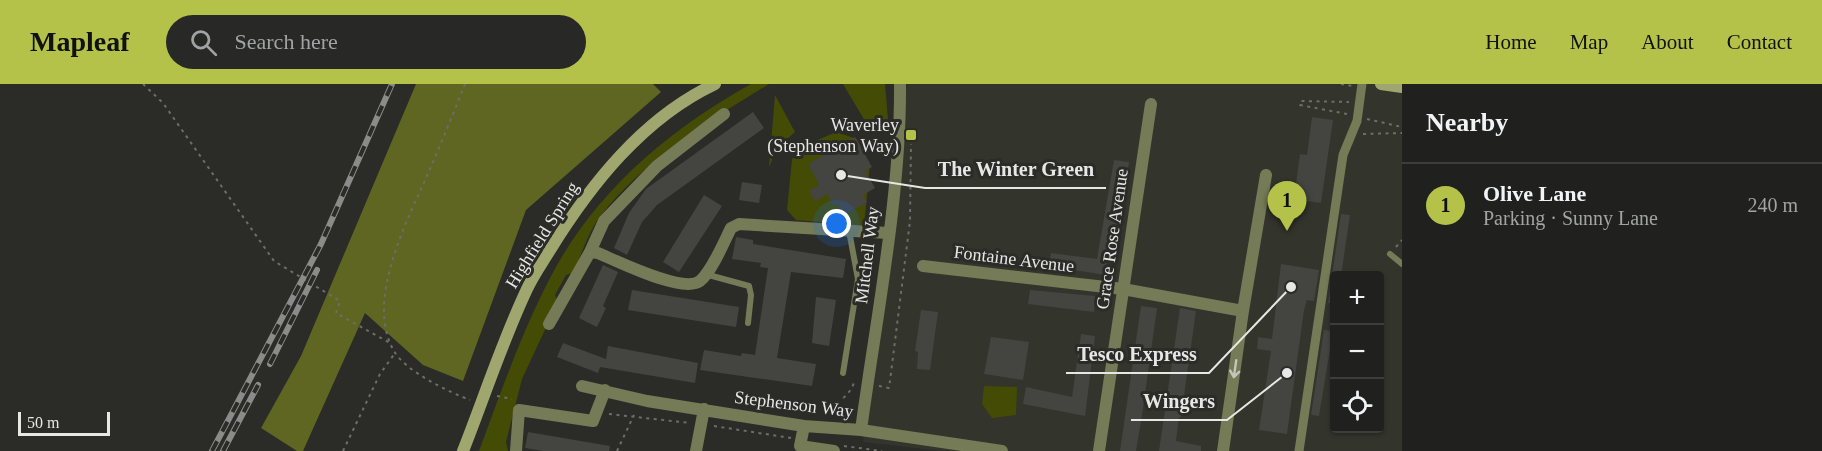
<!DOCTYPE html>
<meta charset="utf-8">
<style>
body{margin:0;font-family:Georgia,serif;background:#282827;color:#f1f3f6}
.controls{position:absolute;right:18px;bottom:18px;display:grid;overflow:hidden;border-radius:6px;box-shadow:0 2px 4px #0004}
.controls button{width:54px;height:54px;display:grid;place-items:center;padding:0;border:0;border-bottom:2px solid #3d3e3c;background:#20201e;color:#f1f3f6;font:30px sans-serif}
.scale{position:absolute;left:18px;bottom:15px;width:92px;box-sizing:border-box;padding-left:6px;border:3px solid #e7e7e6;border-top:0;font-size:16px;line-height:21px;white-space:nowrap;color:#e7e7e6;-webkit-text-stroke:4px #2b2b28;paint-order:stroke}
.you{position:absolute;left:837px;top:140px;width:21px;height:21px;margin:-15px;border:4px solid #fff;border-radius:50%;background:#1a73e8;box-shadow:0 0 0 9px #1a73e833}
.badge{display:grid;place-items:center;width:39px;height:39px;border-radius:50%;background:#b4c24a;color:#111;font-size:20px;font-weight:700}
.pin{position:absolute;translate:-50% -50px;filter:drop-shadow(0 2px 3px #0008)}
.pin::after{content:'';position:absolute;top:32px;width:21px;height:18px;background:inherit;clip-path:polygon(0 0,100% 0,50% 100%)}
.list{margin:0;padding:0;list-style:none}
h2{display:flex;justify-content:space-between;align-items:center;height:78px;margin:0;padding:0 24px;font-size:26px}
h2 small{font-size:20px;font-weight:400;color:#a2a3a4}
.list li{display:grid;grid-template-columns:39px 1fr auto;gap:18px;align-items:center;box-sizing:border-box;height:84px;padding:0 24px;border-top:2px solid #3d3e3c}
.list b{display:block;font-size:22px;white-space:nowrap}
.list p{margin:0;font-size:20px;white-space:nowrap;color:#a2a3a4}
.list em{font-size:20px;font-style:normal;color:#a2a3a4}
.icon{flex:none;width:33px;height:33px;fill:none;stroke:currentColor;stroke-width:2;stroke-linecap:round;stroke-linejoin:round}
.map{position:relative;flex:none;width:1402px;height:367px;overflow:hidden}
header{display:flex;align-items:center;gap:36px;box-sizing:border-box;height:84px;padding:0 30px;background:#b4c24a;color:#111}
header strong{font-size:28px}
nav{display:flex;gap:33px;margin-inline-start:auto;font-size:21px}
.search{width:420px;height:54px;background:#282827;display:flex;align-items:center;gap:15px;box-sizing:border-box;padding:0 21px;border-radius:33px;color:#a2a3a4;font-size:22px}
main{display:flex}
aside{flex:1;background:#20201e}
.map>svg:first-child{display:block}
.built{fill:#33342c;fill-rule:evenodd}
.green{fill:#444b05}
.forest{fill:#5e6621}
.building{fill:#444441}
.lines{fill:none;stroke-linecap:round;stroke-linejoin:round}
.path{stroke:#6d6d6b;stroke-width:2;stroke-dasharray:3 4.5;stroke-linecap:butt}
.service{stroke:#757a57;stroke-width:6}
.pedestrian{stroke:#757a57;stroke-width:9}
.minor{stroke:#757a57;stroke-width:12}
.secondary{stroke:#9fa76e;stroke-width:12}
.rail-casing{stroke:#8b8b89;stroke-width:6}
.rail{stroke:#2b2b28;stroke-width:4;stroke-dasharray:11;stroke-linecap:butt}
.oneway{stroke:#c5c6bb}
.poi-dot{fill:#b4c24a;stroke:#2b2b28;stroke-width:2}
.labels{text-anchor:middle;stroke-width:6;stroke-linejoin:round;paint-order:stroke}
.poi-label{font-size:18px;fill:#e7e7e6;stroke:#2b2b28;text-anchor:end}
.street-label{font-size:18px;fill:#e7e7e6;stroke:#2b2b28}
.leader{fill:none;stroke:#e7e7e6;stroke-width:2}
.callout-dot{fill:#e7e7e6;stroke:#2b2b28;stroke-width:2}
.callout-label{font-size:20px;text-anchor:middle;font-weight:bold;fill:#e7e7e6;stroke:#2b2b28;stroke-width:6;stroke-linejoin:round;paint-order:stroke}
</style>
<header>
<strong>Mapleaf</strong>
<div class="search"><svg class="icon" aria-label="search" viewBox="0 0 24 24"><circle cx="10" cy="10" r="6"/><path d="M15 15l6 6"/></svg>Search here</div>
<nav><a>Home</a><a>Map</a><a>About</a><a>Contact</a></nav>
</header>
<main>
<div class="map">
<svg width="1402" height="367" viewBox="0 0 1402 367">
<rect width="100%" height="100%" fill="#2b2b28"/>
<path class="built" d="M907,0H1402V367H940L863,358ZM1334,192H1380V344H1334Z"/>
<path class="green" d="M751,0H769C707,38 644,76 599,134C588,149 581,172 573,189L566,191L555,211L558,218L522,295L506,358L508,367H479C499,313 520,253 546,202C590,112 665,48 751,0Z
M843,0H885L889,47L872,40L868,42Z
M775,11L795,48L778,63L769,83Z
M836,48L857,55L870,80L864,142L796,136L787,126L792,75L813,58Z
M984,302L1017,303L1016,331L992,334L982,320Z"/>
<path class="forest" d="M416,0H653L661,8L526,126L463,297L423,281L365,229L303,367H297L261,344L301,272Z"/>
<path class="building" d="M753,28L764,44L657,121L642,138L627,171L614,164L629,129L646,105Z
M1312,33L1333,36L1321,119L1294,115L1300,70L1307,71Z
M855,53L872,83L865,87L875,104L863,111L867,118L844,132L837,119L833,121L827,110L815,117L809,107L819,101L808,80Z
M1114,76L1129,78L1115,164L1109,163L1105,191L1049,182L1051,169L1097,175Z
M742,98L762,101L759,119L739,116Z
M704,111L722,122L679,188L663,178Z
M1341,130L1350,131L1341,192H1335V220L1328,219Z
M736,153L753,156V160L846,175L843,194L791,188L777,274L816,280L812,302L700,286L704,266L741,272L742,269L755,271L768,184L760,183L761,179L732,175Z
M1281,180L1319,186L1314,217L1307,216L1304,226L1287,350L1259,346L1271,267L1257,265L1258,253L1272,255Z
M603,181L618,188L603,222L606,224L597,243L579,234Z
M632,206L739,223L736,243L628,226Z
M1030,206L1095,212L1094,228L1028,220Z
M816,213L836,216L829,262L812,259Z
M1141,222L1157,224L1142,331L1136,367H1120Z
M1180,224L1196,227L1181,333H1179L1176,357L1201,362V367H1159Z
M921,226L938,228L930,286L917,285L918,268L915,267Z
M1324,246L1333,247L1319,332L1311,331Z
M1081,250L1095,252L1085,332L1023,320L1026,303L1072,313Z
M991,253L1029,258L1023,296L984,290Z
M563,259L606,275L608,262L698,279L695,299L600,283L598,289L557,273Z
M528,348L610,362L609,367H543L525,364Z"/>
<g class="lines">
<path class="path" d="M143,0L163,19L274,177L340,217L336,229L390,259
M465,0C454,28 442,57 430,85C409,133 364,216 394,267C405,287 449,308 470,316
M1341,0L1352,2
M1347,30L1300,21L1301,17L1349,18
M1367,35L1402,43
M854,48L872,37L889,45
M1363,50L1402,49
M872,160L873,178
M1396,163L1402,156
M879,302L889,304L891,289L910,137L911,60
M497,312L512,315
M609,330L690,339
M832,333C833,318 851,312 854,298
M714,342L791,354
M844,362L882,367
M343,367L380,290L395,269
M617,367L634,331"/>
<path class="service" d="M1390,170L1402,180
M705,190L749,202L751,211L748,239
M843,289L858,195L849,147"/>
<path class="pedestrian" d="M1299,367L1343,71L1357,37L1362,0"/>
<path class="minor" d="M590,168L598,169C617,177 683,210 700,197C712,187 724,158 731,144L739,140L888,149
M923,182L1123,205L1243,227
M549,240L590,168L604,137L657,82L724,30
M582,302L647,317L804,342L861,346L1002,367
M804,342L800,362L834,367
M861,346C876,235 901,111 900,0
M516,367L519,326L593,337L605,306
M696,367L704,325
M1099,367L1151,20
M1223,367L1243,227L1266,91"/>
<path class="secondary" d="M1381,0L1402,3
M463,367C484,314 502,258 527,205C533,192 542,179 550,166C591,100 643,34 715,0"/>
<defs>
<path id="rail" d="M270,280L317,186
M212,367L321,160L392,0
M223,367L258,301"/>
</defs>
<use href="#rail" class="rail-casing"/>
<use href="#rail" class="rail"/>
</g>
<defs><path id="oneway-shaft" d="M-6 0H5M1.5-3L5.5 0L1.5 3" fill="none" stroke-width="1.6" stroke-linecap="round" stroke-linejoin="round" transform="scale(1.5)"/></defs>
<use class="oneway" href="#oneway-shaft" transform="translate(1235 285) rotate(98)"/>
<rect class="poi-dot" x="905" y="45" width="12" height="12" rx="3"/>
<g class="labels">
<g class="poi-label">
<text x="899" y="47">Waverley<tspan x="899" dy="21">(Stephenson Way)</tspan></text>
</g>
<g class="street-label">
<text transform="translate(542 151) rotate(-58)" y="6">Highfield Spring</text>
<text transform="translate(1112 155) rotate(-82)" y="6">Grace Rose Avenue</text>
<text transform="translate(867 171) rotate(-83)" y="6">Mitchell Way</text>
<text transform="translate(1014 175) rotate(7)" y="6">Fontaine Avenue</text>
<text transform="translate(794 320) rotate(7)" y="6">Stephenson Way</text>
</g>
</g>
<path class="leader" d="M841 91L925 104H1106M1291 203L1209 289H1066M1287 289L1227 336H1131"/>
<g class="callout-dot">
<circle cx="841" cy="91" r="6"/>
<circle cx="1291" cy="203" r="6"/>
<circle cx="1287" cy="289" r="6"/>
</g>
<g class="callout-label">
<text x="1016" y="92">The Winter Green</text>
<text x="1137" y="277">Tesco Express</text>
<text x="1179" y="324">Wingers</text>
</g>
</svg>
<div class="controls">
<button>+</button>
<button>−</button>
<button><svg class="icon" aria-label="locate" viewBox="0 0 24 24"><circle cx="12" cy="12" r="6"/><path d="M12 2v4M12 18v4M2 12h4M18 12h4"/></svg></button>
</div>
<div class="scale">50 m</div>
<div class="you"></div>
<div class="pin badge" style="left:1287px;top:147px">1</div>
</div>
<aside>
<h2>Nearby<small></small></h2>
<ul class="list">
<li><span class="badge">1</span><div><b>Olive Lane</b><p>Parking · Sunny Lane</p></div><em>240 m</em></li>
</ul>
</aside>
</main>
